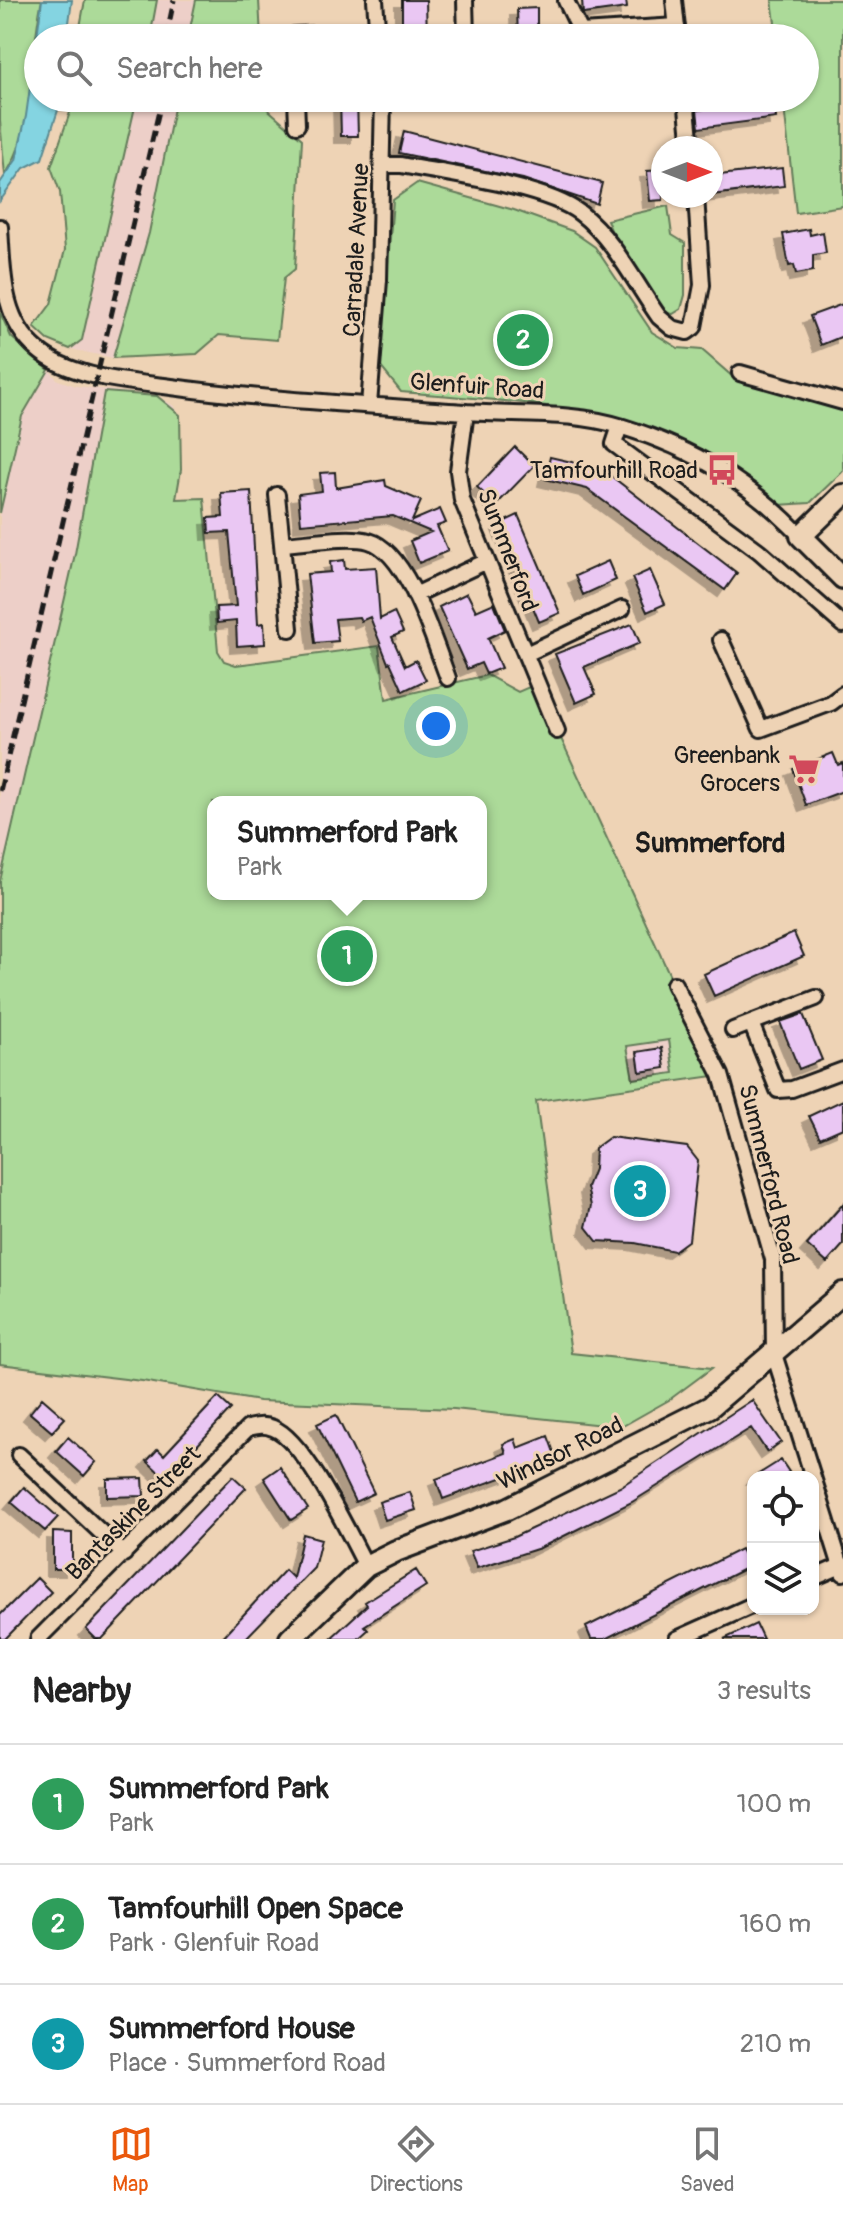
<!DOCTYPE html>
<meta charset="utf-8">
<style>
body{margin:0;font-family:Pangolin,sans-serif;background:#f6f6f6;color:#222}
.controls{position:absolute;right:24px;bottom:24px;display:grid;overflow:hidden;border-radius:16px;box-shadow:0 2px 6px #0004}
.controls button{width:72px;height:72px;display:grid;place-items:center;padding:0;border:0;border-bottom:2px solid #e0e0e0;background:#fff;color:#222;font:40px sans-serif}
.compass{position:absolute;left:651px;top:136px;width:72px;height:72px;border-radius:50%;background:#fff;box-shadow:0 2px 6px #0004;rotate:90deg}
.you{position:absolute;left:436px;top:726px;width:28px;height:28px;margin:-20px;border:6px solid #fff;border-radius:50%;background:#1a73e8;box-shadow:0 0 0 12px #1a73e833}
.badge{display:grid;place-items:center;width:52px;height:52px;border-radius:50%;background:#ea580c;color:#fff;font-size:26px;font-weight:700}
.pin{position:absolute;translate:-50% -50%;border:4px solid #fff;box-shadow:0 2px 8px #0006}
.popup{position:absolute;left:207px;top:796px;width:280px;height:104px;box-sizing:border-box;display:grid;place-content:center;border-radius:16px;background:#fff;filter:drop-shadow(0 2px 6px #0005);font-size:26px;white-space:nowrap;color:#767676}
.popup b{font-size:30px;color:#222}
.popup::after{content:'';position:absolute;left:50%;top:100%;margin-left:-16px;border:16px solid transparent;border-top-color:#fff}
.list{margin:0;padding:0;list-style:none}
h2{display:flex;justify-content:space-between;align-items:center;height:104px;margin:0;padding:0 32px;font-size:34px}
h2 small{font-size:26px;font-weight:400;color:#767676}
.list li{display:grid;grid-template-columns:52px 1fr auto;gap:24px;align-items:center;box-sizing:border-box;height:120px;padding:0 32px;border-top:2px solid #e0e0e0}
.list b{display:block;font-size:30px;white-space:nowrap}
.list p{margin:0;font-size:26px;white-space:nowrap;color:#767676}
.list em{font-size:26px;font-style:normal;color:#767676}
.icon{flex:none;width:44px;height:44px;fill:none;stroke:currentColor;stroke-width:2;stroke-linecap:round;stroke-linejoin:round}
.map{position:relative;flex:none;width:843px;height:1639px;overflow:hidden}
.search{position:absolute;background:#fff;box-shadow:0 2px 6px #0004;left:24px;right:24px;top:24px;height:88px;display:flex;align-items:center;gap:20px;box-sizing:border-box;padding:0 28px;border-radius:44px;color:#767676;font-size:30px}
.sheet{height:464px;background:#fff}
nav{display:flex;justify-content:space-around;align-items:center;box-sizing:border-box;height:112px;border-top:2px solid #e0e0e0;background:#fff;font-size:22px;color:#767676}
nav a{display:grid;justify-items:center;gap:4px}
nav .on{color:#ea580c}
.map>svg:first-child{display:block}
.built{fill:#edcfc8}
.green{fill:#acda99;stroke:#647b5a;stroke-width:2;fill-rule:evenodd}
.water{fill:#84d4e1;stroke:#5a8a92;stroke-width:2}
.building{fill:#eac7f3;stroke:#1c1c1c;stroke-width:2;filter:url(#shadow)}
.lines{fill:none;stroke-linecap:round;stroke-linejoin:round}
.street-casing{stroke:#1c1c1c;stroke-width:20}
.secondary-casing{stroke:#1c1c1c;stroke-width:26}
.street{stroke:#eed3b5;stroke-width:14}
.secondary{stroke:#eed3b5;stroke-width:20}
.rail{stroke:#1c1c1c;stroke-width:5;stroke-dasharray:12 6;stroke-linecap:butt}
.labels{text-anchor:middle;stroke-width:6;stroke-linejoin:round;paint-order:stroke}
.street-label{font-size:24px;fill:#1c1c1c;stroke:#eed3b5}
.poi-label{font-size:24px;fill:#1c1c1c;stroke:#eed3b5;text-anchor:end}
.quarter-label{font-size:28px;font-weight:bold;fill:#1c1c1c;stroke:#eed3b5}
</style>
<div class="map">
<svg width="843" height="1639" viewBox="0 0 843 1639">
<defs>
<filter id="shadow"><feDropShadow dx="-7" dy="7" stdDeviation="0" flood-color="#0004"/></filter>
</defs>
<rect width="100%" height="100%" fill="#eed3b5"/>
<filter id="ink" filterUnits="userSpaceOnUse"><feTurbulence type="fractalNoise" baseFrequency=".0125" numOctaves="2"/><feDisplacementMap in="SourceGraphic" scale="16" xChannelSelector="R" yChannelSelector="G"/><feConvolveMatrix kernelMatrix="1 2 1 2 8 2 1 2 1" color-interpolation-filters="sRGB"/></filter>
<g filter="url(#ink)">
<path class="built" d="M157,0H196L188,38H150Z
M137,98H176L149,233L113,358L70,349L82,340Z
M49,370L58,380L76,386L157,396L174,406L180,415L181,470L0,1060V513L22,416Z
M669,1039L674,1073L632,1079L627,1046Z"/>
<path class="green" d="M0,0H42C29,53 36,131 5,175L0,121Z
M85,0H157L150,38H78Z
M196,0H259L261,38H188Z
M772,0H843V206L796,213L783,98H805V38H777Z
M75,98H137L82,340L70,349L48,340L34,327L51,304L65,250L60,192L51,167Z
M176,98H263L264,106L302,139L295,269L284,278L277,340L219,335L197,354L113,358L149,233Z
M417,183L514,210L572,231L595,247L652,332L678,348L702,350L733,377L803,400L843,408V471L810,503L778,505C677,407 532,403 401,392L380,366L393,200Z
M668,206L672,235L685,243V295L681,309L673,314L665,313C641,284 620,255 607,220Z
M0,312L11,337L49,370L22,416L0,513Z
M104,392L157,396L180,415L181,470L176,499L204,498L218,651L224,661L236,665L379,646L386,699L487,675L518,692L536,684L677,991L721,1075L536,1101L571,1353L712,1368L669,1400L621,1427L454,1409L259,1401L142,1381L0,1364V881L75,554ZM213,802H481V894H213ZM669,1040L674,1073L633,1079L627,1046Z"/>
<path class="water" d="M42,0H72L67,38H38V98H62L42,159L24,168L0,201V183L16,160L26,116Z"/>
<path class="building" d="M402,0H426L427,38H402Z
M582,0H626L627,8L583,14Z
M537,8V37L518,38L517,9Z
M340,98H357L358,136H341Z
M774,100L776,118L699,128L697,110Z
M404,131L602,183L597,204L523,179L399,153Z
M782,168L784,186L711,195V176Z
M662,170L663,200L650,201L647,171Z
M809,229L810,235L823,232L826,253L813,255V271L796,274L794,265L789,266L783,234Z
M843,304V336L821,345L810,316Z
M515,447L534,466L496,505L477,487Z
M550,457L602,469L737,573L725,590L587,489L545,479Z
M335,472L336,488L385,480L386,486L421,501L412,521L440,509L446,523L437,526L448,551L419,563L410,541L431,532L393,516L301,524L298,494L322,491L320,473Z
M251,491L258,624L264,623L265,644L237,646L236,621L217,623L216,607L236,606L229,532L209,533L208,518L223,517L221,493Z
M518,515L560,613L539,622L499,524Z
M344,560L345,569L376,567L380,619L394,612L403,632L392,637L405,666L416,660L426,680L403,691L390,662L388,663L370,617L361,621L359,617L335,619L338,641L315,643L307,574L331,572L330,562Z
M608,561L616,580L583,595L575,576Z
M650,570L665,604L647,612L632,578Z
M467,593L476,611L494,603L505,630L488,638L501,668L486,674L481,663L467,669L439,607Z
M632,624L640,643L584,667L596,694L576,703L555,654Z
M833,753L838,765L843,763V791L806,805L793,769Z
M794,933L804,956L714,996L704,974Z
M803,1014L822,1060L799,1069L780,1022Z
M662,1048L665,1068L640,1072L637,1052Z
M843,1100V1128L820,1138L809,1116Z
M610,1137L687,1147L698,1161L689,1240L674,1251L635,1243L597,1241L586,1227L591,1206L587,1187L594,1169L595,1148Z
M843,1204V1245L827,1263L807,1245Z
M218,1397L231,1409L166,1479L147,1461L158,1449L164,1455Z
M42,1398L65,1418L52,1432L30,1413Z
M752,1400L781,1442L767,1452L751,1428L632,1502L540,1548L477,1568L470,1551L514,1537L620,1487Z
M336,1415L374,1493L355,1502L317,1424Z
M548,1436L556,1458L443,1499L436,1479L506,1453L503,1444L515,1439L518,1448Z
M68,1437L96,1462L84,1476L56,1451Z
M781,1460L789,1472L781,1477H754Z
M280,1467L308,1509L291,1520L264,1478Z
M233,1476L246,1488L102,1639H96L86,1629Z
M143,1478L144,1496L107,1497V1479Z
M24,1487L58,1517L45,1531L11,1502Z
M410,1492L416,1510L385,1520L379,1502Z
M53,1532L72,1533V1569H53Z
M303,1534L321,1539L314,1568L245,1639H221L285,1570L293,1578Z
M741,1549L750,1566L605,1639H591L586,1627Z
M416,1570L426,1586L364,1626L368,1630L358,1639H330L367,1605L365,1602Z
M37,1578L51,1592L5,1639H0V1615Z
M756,1624L763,1639H724Z"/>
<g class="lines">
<defs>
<path id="street" d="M375,0L378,38
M465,0L466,38
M674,0L678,38
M566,1L581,32L677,26
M295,38V35L378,33
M296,98L297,125
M686,98L691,148
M383,165H401C447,174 545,186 580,213C613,238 635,283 659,317L672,328L687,332L694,327L702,285L696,196
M0,227C3,271 1,319 38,350C69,377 125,381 164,386C264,400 366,405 466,412C517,416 574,411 623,427C694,449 749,482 801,536
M740,373L843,402
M369,405L379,280L383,98
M466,412L458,471L462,500L557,731
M620,426L614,444L759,551L843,625
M277,495L282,544C305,543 349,535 369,541C408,552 434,642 448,678
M282,544L290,629
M415,595L487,561
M721,640L761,729L831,703L843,694
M526,654L622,609
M674,984L721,1075L773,1259L774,1354L813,1477
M816,998L751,1023L778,1090L792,1089L843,1070
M733,1030L751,1023
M19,1455L124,1554
M813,1477L843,1573
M813,1578L843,1565
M38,1639L248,1428C257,1426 264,1424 273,1428C305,1440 349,1534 366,1566
M677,1639L753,1605"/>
<path id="secondary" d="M843,495L801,536L843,578
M290,1639L366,1566L396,1551L507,1509L710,1407L843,1293"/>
</defs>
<use href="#street" class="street-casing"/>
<use href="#secondary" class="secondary-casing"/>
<use href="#street" class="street"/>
<use href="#secondary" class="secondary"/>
<path class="rail" d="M166,38L174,0
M0,791L162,98"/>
</g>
</g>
<defs>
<symbol id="bus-bare" viewBox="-9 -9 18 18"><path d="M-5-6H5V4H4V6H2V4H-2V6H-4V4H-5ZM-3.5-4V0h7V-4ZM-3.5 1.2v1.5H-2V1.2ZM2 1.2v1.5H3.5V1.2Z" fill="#d1495b" stroke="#eed3b5" stroke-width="2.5" paint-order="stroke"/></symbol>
<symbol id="supermarket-bare" viewBox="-9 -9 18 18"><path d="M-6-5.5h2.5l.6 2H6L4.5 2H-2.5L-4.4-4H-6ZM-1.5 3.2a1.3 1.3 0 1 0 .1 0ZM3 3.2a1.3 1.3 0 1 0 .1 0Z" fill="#d1495b" stroke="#eed3b5" stroke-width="2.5" paint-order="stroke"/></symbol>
</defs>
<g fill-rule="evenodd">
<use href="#bus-bare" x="700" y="448" width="44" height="44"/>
<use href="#supermarket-bare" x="782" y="747" width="44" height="44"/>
</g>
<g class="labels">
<g class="street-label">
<text transform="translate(356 250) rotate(-87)" y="8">Carradale Avenue</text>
<text transform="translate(477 386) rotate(4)" y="8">Glenfuir Road</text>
<text transform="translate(508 550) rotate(69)" y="8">Summerford</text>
<text transform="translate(769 1174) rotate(76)" y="8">Summerford Road</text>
<text transform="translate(560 1453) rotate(-26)" y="8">Windsor Road</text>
<text transform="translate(133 1513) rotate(-45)" y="8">Bantaskine Street</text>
</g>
<g class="poi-label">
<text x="698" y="478">Tamfourhill Road</text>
<text x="780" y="763">Greenbank<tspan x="780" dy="28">Grocers</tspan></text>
</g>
<g class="quarter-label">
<text x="710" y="852">Summerford</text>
</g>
</g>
</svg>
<div class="controls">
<button><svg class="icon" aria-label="locate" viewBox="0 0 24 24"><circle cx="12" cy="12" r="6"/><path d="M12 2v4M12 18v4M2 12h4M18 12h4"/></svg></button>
<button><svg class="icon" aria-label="layers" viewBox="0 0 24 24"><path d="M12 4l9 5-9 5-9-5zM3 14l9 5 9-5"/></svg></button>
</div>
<svg class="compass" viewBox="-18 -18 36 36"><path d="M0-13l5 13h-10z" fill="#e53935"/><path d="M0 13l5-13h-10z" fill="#767676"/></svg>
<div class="you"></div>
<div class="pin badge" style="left:347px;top:956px;background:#2e9e5b">1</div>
<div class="popup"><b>Summerford Park</b>Park</div>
<div class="pin badge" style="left:523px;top:340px;background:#2e9e5b">2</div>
<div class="pin badge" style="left:640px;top:1191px;background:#0f9aa8">3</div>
<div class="search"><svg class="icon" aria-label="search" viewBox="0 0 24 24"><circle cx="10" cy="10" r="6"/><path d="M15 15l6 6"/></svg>Search here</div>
</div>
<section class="sheet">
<h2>Nearby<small>3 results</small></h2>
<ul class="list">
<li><span class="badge" style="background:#2e9e5b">1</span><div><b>Summerford Park</b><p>Park</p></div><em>100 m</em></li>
<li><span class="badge" style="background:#2e9e5b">2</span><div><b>Tamfourhill Open Space</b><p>Park · Glenfuir Road</p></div><em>160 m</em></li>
<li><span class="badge" style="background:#0f9aa8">3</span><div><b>Summerford House</b><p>Place · Summerford Road</p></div><em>210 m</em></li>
</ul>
</section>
<nav>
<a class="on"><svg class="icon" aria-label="map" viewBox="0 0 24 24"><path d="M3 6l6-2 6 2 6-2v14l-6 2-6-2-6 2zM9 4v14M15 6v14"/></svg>Map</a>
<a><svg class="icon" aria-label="directions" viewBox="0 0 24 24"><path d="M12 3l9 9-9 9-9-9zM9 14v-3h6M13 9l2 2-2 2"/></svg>Directions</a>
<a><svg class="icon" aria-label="saved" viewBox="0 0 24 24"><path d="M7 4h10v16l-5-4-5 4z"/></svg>Saved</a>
</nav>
